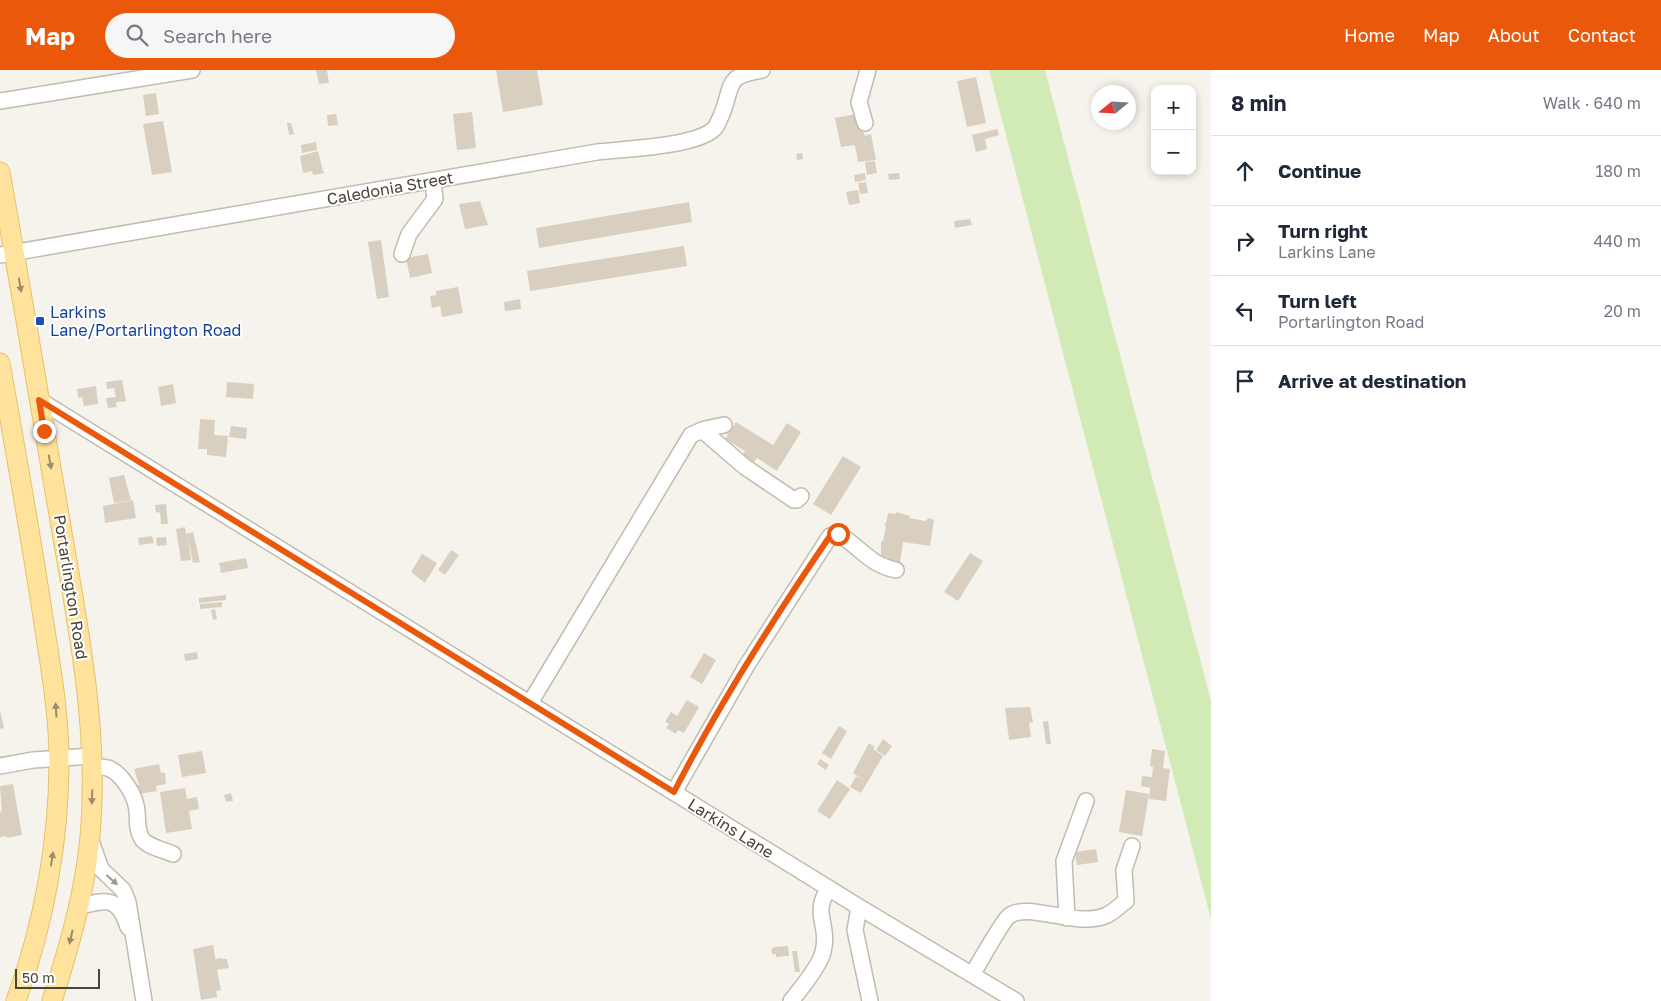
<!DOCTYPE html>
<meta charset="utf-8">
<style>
body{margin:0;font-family:"Golos Text",sans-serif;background:#f6f6f7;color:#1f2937}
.controls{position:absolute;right:15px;top:15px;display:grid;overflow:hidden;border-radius:10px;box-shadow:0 2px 8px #0003}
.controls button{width:45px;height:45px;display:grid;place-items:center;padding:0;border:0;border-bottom:1px solid #e0e1e3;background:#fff;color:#1f2937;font:25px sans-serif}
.compass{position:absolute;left:1091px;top:15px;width:45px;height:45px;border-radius:50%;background:#fff;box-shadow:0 2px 8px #0003;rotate:252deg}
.scale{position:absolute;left:15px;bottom:12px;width:85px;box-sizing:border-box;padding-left:5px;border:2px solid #4b4439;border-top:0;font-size:14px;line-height:18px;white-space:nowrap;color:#4b4439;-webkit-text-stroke:4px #fff;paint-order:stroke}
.stop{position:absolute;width:15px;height:15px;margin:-11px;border:4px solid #ea580c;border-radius:50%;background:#fff}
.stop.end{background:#ea580c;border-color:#fff;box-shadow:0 1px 5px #0008}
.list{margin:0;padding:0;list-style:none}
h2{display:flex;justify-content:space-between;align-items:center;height:65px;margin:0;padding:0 20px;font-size:21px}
h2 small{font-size:16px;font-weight:400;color:#747a83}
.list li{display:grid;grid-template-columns:32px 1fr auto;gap:15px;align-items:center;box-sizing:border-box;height:70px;padding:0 20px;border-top:1px solid #e0e1e3}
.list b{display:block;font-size:19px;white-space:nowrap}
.list p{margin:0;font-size:16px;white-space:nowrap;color:#747a83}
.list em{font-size:16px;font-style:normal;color:#747a83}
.icon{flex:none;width:28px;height:28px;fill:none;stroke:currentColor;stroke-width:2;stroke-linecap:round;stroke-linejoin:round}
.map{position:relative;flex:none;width:1211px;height:931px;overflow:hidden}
header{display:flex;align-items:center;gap:30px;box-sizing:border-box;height:70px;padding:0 25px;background:#ea580c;color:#fff}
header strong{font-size:24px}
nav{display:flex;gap:28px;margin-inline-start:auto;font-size:18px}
.search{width:350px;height:45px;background:#f6f6f7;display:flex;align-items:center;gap:12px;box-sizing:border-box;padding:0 18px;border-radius:28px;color:#747a83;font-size:19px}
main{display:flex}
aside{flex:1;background:#fff}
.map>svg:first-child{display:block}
.green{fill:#d2eab5}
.building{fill:#d8cfc1}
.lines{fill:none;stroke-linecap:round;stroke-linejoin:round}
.minor-casing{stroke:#c2bbae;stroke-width:18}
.major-casing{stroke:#e6c16a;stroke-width:21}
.minor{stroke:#fff;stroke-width:15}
.major{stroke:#ffe39c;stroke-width:19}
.oneway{fill:#9c8c66}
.oneway2{fill:#9c9892}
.route{stroke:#ea580c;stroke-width:6}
.transit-dot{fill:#1a4fb4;stroke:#fff;stroke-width:2}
.labels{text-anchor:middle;stroke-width:4;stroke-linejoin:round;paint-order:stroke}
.street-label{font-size:16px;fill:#4b4439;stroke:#fff}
.transit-label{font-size:16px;fill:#164399;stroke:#fff;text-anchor:start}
</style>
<header>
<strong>Map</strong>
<div class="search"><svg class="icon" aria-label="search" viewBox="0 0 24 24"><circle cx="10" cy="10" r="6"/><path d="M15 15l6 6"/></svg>Search here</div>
<nav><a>Home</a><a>Map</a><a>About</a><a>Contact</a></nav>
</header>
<main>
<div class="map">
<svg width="1211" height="931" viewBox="0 0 1211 931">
<rect width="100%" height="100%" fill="#f6f3ec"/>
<path class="green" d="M989,0H1045L1211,631V849Z"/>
<path class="building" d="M316,0H327L329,13L319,14Z
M496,0H537L543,35L503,42Z
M976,7L986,53L967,57L957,11Z
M156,23L159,44L146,46L143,25Z
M472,42L476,78L457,80L453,44Z
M336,44L338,55L328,56L327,45Z
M856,44L865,66L871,64L876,90L858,92L855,75L841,77L835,48Z
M163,51L172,102L152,105L143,54Z
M287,53H291L294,64L289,65Z
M997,59L999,65L985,69L987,79L976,82L972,65Z
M316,72L317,80L302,83L301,75Z
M318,81L323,101L325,103L313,105L312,101L303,103L300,86Z
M802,83L803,89L797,90L796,84Z
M875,91L877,103L867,105L865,92Z
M865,103L866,110L855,112L854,105Z
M899,103L900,109L889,110L888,104Z
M866,112L868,123L860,124L858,113Z
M858,120L860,133L849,135L846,122Z
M480,131L488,155L465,159L459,134Z
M689,132L692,152L539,178L536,158Z
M970,149L972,155L955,158L954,151Z
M381,170L389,227L377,229L368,172Z
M684,176L687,196L530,221L527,201Z
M428,184L432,203L410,208L406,188Z
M458,217L463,243L442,247L440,236L432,238L430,226L436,225V221Z
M520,229L521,239L505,241L504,232Z
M122,310L126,331L116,332L117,337L108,338L106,328L116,327L114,318L107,319L106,312Z
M227,312L254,314L253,329L226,327Z
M173,314L176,333L161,336L158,317Z
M96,316L98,334L84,336L82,327L78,328L77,319Z
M200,349L215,350L214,365L228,366L226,387L207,385V379H198Z
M736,352L773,375L787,353L801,362L777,401L757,388L751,396L740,389L745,381L725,369Z
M231,356L247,358L246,369L229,367Z
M843,386L861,397L831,445L813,434Z
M124,405L131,430L114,433L109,408Z
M133,430L136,448L105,453L103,436Z
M166,434L168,454H161L160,442L156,443L155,435Z
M896,442L910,446L909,448L925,451L929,448L934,450L930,476L903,472L900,493L887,491L888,488L881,487V472L883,471L886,457L884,454L886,453L888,443L896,444Z
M185,457L186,464L193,462L200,492L193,493L188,466L191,490L181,491L176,459Z
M152,466L154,473L139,475L138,468Z
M166,467L167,475L157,476L156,468Z
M451,480L459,485L445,505L438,500Z
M970,483L983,491L958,531L944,522Z
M422,484L437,493L425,513L411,502Z
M246,488L248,498L221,503L219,493Z
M226,525V530L199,533V528Z
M222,532V537L200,539V534Z
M215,539L217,549L213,550L211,540Z
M197,582L198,589L185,591L184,584Z
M704,583L716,590L702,614L690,607Z
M687,630L699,637L684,663L678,660L676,664L666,658L669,654L665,652L671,642L677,646Z
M1030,637L1033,652L1029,653L1031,667L1009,670L1005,638Z
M0,640L4,658L0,659Z
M1048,651L1051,674H1046L1043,652Z
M839,656L847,661L831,689L822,683Z
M883,669L892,676L885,686L876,680Z
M869,673L875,677L873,679L883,686L861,723L850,717L856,706L864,710L853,703Z
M1152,679L1165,681L1163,698L1170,699L1166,731L1149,729L1150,718L1141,716L1142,706L1152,707L1153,697L1150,696Z
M202,681L206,703L182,707L178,685Z
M820,689L829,695L826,700L817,694Z
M159,694L161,703H165L166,714L156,716L157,721L138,724L137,715H139L134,699Z
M837,710L850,719L830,749L817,741Z
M13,714L22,765L7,768L6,766L0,767V740L2,743L0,716Z
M185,718L187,729L197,727L199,739L189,741L192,759L166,763L160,722Z
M1126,720L1149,724L1142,766L1119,762Z
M231,723L233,731L226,732L224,725Z
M1096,779L1098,792L1077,795L1075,782Z
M213,875L216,891L217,888L227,889L229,898L217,900L221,920L216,921L217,927L201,930L193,879Z
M788,876L789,886L776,887V884H772L771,879L775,877Z
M792,881H797L800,902H795Z"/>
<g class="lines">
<defs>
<path id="minor" d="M0,31L192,0
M865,53L859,32L868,0
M402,184L409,164L435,129L433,111
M0,185L597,82C624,79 694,77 714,59C717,56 719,50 721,46C734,16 723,6 762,0
M39,330L859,837L1016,931
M702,360L745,397L794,430H797L801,426
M530,633L691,365L705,359L724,355
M0,696L33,690L93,686
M93,697C97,697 104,697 108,698C121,703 133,722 136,735C139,746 135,758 142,769C148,777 164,780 173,784
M674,722L747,595L830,466L838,464C862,478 868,494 896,500
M91,771L101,799L123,820L128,832L144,931
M78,837C106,829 118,826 128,857
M859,837L855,860L870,931
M1067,848L1064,791L1086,731
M972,905C979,894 1002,851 1009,846C1028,831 1077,859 1107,845C1114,842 1120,835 1126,831L1124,800L1132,776
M791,931C800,920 820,895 823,882C830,854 811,844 829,818"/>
<path id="major" d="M0,102C20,214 39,327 58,439C76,547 100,657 90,767C85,823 69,877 52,931
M0,293C15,377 30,462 43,547C50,594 59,642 59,690C59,773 44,853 16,931"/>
</defs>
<use href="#minor" class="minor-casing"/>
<use href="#major" class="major-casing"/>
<use href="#minor" class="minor"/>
<use href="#major" class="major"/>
</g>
<defs><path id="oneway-solid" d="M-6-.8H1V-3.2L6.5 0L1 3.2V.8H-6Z" transform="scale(1.25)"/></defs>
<g class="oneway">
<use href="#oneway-solid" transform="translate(20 215) rotate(80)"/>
<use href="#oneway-solid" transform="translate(50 392) rotate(80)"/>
<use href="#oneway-solid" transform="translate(56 640) rotate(-94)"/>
<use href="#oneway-solid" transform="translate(92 727) rotate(92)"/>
<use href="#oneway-solid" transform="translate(52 789) rotate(-81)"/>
<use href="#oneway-solid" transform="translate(71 867) rotate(103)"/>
</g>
<use class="oneway2" href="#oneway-solid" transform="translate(112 810) rotate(41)"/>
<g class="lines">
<path class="route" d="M44,361L39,330L674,722C719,634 774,548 830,466L838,464"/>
</g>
<rect class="transit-dot" x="35" y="246" width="10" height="10" rx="2.5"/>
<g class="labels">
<g class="street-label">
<text transform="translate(390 118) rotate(-10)" y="6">Caledonia Street</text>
<text transform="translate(71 517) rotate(81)" y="6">Portarlington Road</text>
<text transform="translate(731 758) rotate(32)" y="6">Larkins Lane</text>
</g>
<g class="transit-label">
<text x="50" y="248">Larkins<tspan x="50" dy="18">Lane/Portarlington Road</tspan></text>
</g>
</g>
</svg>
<div class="controls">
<button>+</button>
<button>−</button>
</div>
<svg class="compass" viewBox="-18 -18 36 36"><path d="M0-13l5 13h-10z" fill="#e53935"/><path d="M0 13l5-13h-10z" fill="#747a83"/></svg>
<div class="scale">50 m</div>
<div class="stop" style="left:838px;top:464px"></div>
<div class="stop end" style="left:44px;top:361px"></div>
</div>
<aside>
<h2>8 min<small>Walk · 640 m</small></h2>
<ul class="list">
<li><svg class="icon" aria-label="ahead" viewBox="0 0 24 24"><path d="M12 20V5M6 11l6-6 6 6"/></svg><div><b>Continue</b></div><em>180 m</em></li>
<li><svg class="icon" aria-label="right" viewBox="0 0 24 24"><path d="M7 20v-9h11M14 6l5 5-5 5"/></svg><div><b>Turn right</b><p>Larkins Lane</p></div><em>440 m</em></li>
<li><svg class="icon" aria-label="left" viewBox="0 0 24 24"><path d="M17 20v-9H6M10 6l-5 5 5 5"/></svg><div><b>Turn left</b><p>Portarlington Road</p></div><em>20 m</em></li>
<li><svg class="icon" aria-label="arrive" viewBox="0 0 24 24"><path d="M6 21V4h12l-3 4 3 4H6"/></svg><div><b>Arrive at destination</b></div></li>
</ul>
</aside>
</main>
